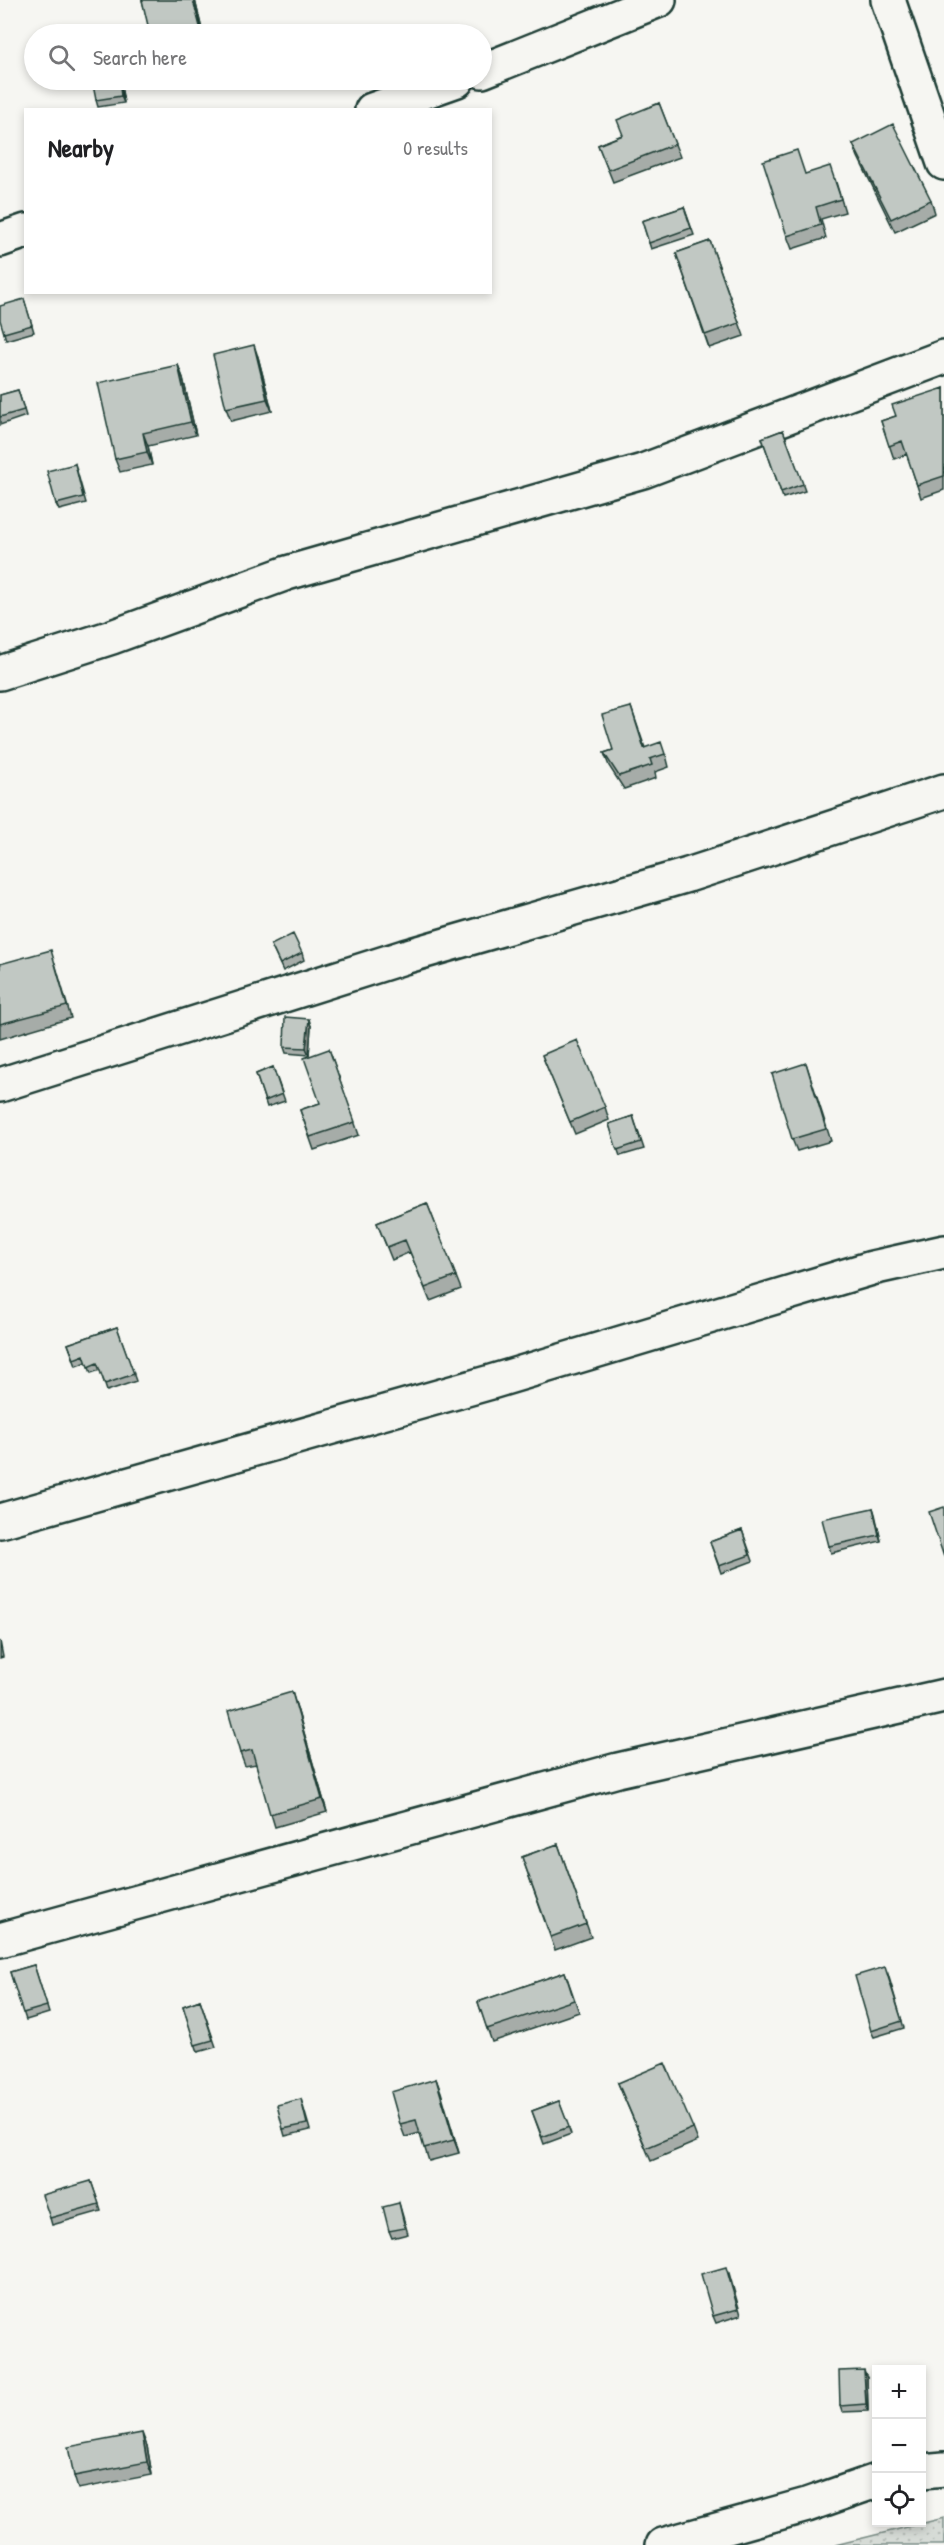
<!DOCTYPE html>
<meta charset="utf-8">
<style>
body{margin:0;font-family:"Patrick Hand",sans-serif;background:#f2f2f2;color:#202124}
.controls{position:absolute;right:18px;bottom:18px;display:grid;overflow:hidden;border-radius:0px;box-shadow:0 3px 9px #0003}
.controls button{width:54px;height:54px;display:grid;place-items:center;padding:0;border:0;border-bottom:2px solid #e0e0e0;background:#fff;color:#202124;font:30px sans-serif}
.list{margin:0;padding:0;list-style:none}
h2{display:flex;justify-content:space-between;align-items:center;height:78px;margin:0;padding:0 24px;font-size:26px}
h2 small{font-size:20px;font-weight:400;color:#757577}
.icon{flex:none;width:33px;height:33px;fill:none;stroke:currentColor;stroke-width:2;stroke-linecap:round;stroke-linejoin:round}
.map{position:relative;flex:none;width:944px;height:2545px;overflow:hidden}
.search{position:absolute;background:#fff;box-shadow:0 3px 9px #0003;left:24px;top:24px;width:468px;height:66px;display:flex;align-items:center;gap:15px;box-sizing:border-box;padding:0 21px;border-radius:33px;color:#757577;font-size:22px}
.panel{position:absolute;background:#fff;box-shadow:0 3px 9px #0003;left:24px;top:108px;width:468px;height:186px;border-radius:0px}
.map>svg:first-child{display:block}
.grass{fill:url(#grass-dots);stroke:#7a8c85;stroke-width:1.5}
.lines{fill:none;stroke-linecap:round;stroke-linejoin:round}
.minor-casing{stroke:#1f3d34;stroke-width:38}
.minor{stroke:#f6f6f2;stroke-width:33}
.wall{fill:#a6aca8;stroke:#1f3d34;stroke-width:1.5}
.shaded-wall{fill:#878c88;stroke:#1f3d34;stroke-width:1.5}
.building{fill:#c1c8c3;stroke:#1f3d34;stroke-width:1.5}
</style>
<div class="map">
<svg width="944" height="2545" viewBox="0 0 944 2545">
<defs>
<pattern id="grass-dots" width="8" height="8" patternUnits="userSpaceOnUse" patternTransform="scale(1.5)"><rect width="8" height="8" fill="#d6dbd6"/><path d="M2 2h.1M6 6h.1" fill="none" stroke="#b7bdb8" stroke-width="1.8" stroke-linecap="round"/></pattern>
</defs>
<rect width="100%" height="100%" fill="#f6f6f2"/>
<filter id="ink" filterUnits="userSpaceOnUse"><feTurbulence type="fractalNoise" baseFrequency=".0167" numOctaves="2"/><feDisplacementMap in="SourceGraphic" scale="12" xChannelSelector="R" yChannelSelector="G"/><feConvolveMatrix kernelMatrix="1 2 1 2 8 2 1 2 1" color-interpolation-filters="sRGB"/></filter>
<g filter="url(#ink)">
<path class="grass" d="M944,2518V2545H835Z"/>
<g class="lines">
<defs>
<path id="minor" d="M888,0L944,163
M482,71L659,0
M372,110L457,80
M0,240L26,231
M0,673L112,637L287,573L643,471L944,357
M0,1085L404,957L688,875L944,791
M0,1521L491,1382L872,1268L944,1252
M0,1940L618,1770L944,1696
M922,2471L944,2469
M663,2545L807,2505L876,2481"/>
</defs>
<use href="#minor" class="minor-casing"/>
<use href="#minor" class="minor"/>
</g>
<path class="wall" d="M142,0H195L203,34H151Z
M120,80L124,103L98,107L96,100Z
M659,103L680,157L613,182L598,145L622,135Z
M853,144L931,200L935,213L895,232L858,157Z
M805,174L835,179L845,212L821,219L826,238L792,249L787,236Z
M684,207L694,235L651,249L642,221Z
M710,241L744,336L709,348L676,253Z
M24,299L34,332L6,340L4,333Z
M258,357L272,411L231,421L226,408Z
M178,365L183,378L196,435L148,446L152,465L120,472L115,459Z
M944,388V490L921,498L907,454L894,459L881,421L896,416Z
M18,390L26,416L0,425V395Z
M783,430L805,491L783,498L762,438Z
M75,464L86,503L59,510L56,504Z
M631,707L645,748L666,755L669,767L655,772L656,778L624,789L609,766L604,753L613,750Z
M271,945L302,953L304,960L283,971Z
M55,963L71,1018L0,1039V964Z
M311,1026L309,1055L286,1053L284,1047Z
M329,1049L359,1135L314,1150L300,1110L320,1103Z
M542,1055L605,1107L609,1120L575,1134Z
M806,1063L831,1141L797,1151L792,1139Z
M273,1067L285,1101L267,1107L256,1074Z
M633,1116L644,1149L620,1156L609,1124Z
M427,1203L461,1289L430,1301L410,1252L392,1260L377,1223Z
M117,1327L136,1381L107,1391L100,1370L91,1373L87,1362L76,1366L68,1344Z
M873,1508L881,1541L831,1553L829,1546Z
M742,1530L753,1561L721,1573L710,1542Z
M0,1641L3,1657L0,1658Z
M296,1705L327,1812L275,1827L256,1764L245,1766L240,1753Z
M558,1844L591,1937L555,1950L522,1857Z
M34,1965L49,2013L26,2020L10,1972Z
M565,1972L579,2012L492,2042L478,2002Z
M888,1974L904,2028L874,2037L871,2031Z
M200,2000L216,2047L198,2052L183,2006Z
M436,2079L459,2153L429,2161L420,2133L405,2137L400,2124Z
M618,2083L693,2128L698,2141L651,2161Z
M301,2099L310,2130L285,2136L283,2129Z
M559,2101L571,2134L544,2144L532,2111Z
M91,2181L101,2211L52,2225L50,2218Z
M399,2203L408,2234L392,2238L389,2231Z
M729,2273L741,2315L716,2323L713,2316Z
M867,2377L868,2411L842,2412L840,2406Z
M147,2446L152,2475L78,2489L74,2476Z"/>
<path class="shaded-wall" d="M193,0H195L203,34H202Z
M119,80H120L124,103L121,96Z
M254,345L258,357L272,411L267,399Z
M178,365L183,378L196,435L191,422Z
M143,433L148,446L152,465L147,452Z
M309,1019L311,1026L309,1055L306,1048Z
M873,1508L875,1514L881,1541L879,1535Z
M292,1692L296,1705L327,1812L322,1799Z
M436,2079L441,2092L459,2153L454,2140Z
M864,2370L867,2377L868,2411L866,2404Z
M142,2433L147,2446L152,2475L147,2462Z"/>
<path class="building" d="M142,0H193L202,34H172L170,29L150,34Z
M92,80H119L121,96L96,100Z
M659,103L675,144L608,170L598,145L623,135L617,120Z
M893,124L931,200L891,219L853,144Z
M797,150L805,174L830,166L841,199L816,207L821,225L787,236L763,161Z
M684,207L691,228L649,243L642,221Z
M710,241L739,323L705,335L676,253Z
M24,299L32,325L4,333L0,320V306Z
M254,345L267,399L226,408L213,355Z
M178,365L191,422L143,433L147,452L115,459L98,383Z
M944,388V476L917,485L902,441L889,446L881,421L896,416L892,405Z
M18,390L24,410L0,417V395Z
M783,430L803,484L781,492L762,438Z
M75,464L83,497L56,504L47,471Z
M631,707L644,748L661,742L665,754L650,759L652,765L619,776L604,753L613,750L602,715Z
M293,934L302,953L280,964L271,945Z
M51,950L67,1006L0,1024V964Z
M285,1017L309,1019L306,1048L284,1047Z
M577,1040L605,1107L570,1122L542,1055Z
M329,1049L355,1122L310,1137L300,1110L320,1103L304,1058Z
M806,1063L826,1129L792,1139L772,1074Z
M273,1067L282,1094L265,1101L256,1074Z
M633,1116L641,1142L617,1150L609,1124Z
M427,1203L456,1276L425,1288L405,1240L387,1247L377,1223Z
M117,1327L134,1374L105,1384L97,1363L88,1367L84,1355L74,1359L68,1344Z
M944,1507V1557L929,1512Z
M873,1508L879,1535L829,1546L822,1519Z
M742,1530L750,1555L719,1566L710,1542Z
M292,1692L322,1799L270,1814L252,1750L240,1753L228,1711Z
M558,1844L586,1924L551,1937L522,1857Z
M34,1965L47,2006L23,2013L10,1972Z
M885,1967L902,2021L871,2031L855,1976Z
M565,1972L574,2000L487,2029L478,2002Z
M200,2000L213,2040L195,2045L183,2006Z
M665,2063L693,2128L646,2148L618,2083Z
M436,2079L454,2140L424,2148L416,2120L400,2124L391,2092Z
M301,2099L307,2124L283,2129L277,2105Z
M559,2101L569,2127L542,2137L532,2111Z
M91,2181L99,2204L50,2218L42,2195Z
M399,2203L405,2228L389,2231L383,2207Z
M726,2267L738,2309L713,2316L701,2274Z
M864,2370L866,2404L840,2406L839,2371Z
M142,2433L147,2462L74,2476L68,2447Z"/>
</g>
</svg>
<div class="controls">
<button>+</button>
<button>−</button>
<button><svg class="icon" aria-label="locate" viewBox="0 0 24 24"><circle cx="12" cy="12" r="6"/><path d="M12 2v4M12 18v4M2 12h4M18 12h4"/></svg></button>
</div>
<div class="search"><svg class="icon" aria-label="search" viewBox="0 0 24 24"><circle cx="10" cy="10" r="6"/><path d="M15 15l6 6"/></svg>Search here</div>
<section class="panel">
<h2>Nearby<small>0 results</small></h2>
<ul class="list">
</ul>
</section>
</div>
